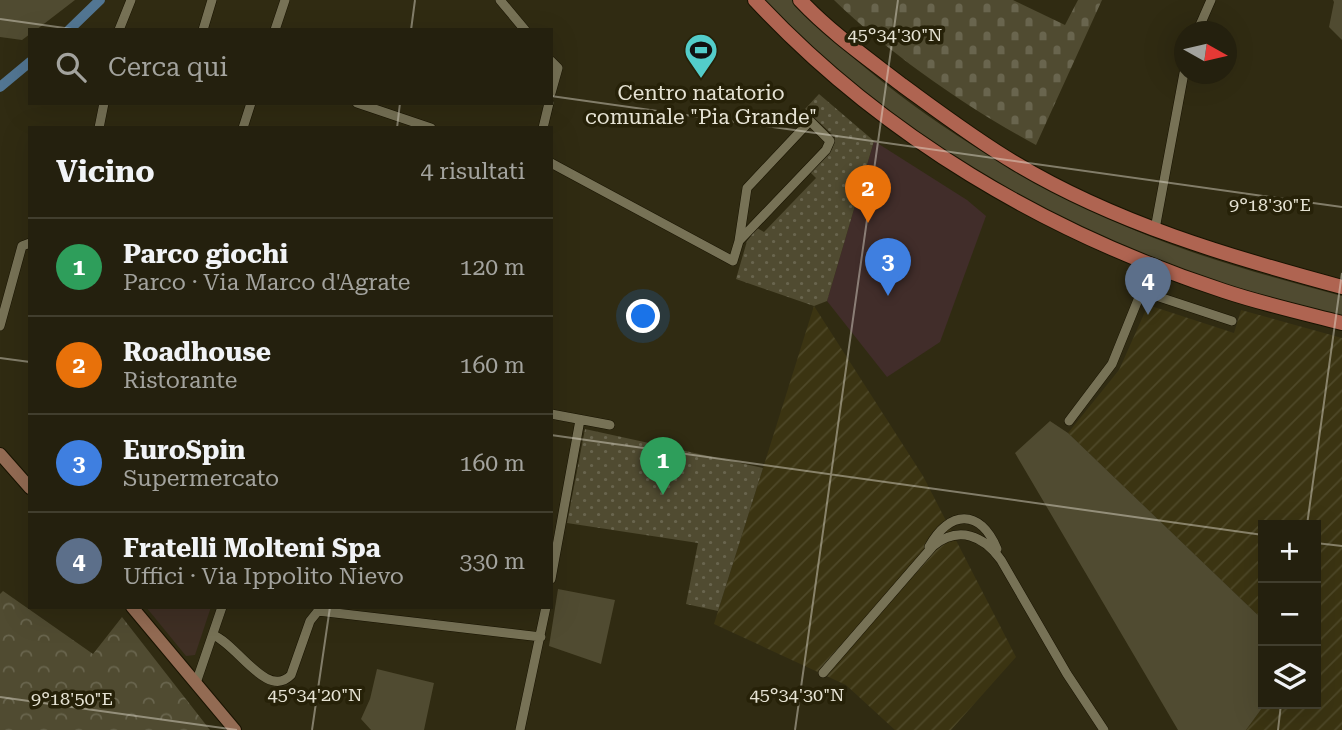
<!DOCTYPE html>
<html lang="it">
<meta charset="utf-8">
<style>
body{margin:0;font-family:"Roboto Serif",serif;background:#2c2817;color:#f1f3f6}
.controls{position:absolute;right:21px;bottom:21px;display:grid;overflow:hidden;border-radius:0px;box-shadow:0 7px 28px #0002}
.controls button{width:63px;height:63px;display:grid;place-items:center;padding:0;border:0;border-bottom:2px solid #413e2e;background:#24200e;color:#f1f3f6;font:35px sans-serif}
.compass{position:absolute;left:1174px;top:21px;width:63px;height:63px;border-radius:50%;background:#24200e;box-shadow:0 7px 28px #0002;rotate:98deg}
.you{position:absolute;left:644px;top:317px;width:24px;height:24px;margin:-18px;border:5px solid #fff;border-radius:50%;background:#1a73e8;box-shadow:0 0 0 10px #1a73e833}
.badge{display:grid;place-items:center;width:46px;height:46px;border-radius:50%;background:#53cdca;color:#fff;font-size:23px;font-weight:700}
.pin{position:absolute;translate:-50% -58px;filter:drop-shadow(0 2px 4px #0008)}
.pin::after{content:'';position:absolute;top:37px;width:24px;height:21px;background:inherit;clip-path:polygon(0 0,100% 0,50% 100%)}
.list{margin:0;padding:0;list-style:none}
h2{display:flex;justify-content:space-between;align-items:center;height:91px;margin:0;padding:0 28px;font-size:30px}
h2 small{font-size:23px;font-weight:400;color:#a3a39e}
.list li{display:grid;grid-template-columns:46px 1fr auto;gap:21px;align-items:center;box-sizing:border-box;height:98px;padding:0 28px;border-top:2px solid #413e2e}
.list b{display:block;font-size:26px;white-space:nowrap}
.list p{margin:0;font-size:23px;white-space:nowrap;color:#a3a39e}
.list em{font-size:23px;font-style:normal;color:#a3a39e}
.icon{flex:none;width:38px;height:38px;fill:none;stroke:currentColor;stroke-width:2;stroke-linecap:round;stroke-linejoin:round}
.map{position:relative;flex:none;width:1342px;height:730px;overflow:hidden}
.search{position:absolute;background:#24200e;box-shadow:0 7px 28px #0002;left:28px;top:28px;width:525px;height:77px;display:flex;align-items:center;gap:18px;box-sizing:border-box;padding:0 24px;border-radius:0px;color:#a3a39e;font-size:26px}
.panel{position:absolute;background:#24200e;box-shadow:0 7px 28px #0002;left:28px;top:126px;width:525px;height:483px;border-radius:0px}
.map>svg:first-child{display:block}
.commercial{fill:#412d2a}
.industrial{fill:url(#industrial-furrows)}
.education{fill:#3f2f24}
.grass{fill:#504b31}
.forest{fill:url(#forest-crowns)}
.cemetery{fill:url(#cemetery-stones)}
.park{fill:url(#park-dots)}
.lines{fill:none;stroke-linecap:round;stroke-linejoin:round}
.canal{stroke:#527693;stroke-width:10}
.minor-casing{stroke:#181300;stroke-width:10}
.secondary-casing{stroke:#181300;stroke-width:14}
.primary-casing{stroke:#181300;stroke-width:16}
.minor{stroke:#777256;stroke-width:9}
.secondary{stroke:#936b53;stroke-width:12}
.primary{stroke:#af6451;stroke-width:14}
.ticks{fill:none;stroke:#e6e3d4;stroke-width:2;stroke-opacity:0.45}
.labels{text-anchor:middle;stroke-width:7;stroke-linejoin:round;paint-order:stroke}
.poi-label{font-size:21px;fill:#e6e3d4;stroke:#262108}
.ticks-label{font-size:18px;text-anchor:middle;fill:#e6e3d4;stroke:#262108;stroke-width:7;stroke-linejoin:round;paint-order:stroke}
</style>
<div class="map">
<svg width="1342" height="730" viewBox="0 0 1342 730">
<defs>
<pattern id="industrial-furrows" width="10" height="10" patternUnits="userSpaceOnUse" patternTransform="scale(1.75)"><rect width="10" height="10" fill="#3b3412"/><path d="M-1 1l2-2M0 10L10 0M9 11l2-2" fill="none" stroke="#4e4828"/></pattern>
<pattern id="forest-crowns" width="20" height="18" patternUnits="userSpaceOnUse" patternTransform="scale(1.75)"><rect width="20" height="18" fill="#504b31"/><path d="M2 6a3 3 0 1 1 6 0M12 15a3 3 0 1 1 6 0" fill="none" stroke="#69654e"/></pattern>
<pattern id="cemetery-stones" width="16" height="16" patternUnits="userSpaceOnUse" patternTransform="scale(1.75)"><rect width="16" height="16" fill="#504b31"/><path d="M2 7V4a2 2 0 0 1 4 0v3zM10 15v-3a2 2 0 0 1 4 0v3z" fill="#69654e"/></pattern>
<pattern id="park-dots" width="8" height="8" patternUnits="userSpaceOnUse" patternTransform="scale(1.75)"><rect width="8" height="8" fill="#504b31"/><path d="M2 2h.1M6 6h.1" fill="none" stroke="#69654e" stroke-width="1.8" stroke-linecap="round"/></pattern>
</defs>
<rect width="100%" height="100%" fill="#302b12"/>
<path class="commercial" d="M874,141L967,200L986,216L940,342L887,377L827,301Z"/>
<path class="industrial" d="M1148,305L1234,333L1241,310L1342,338V730H1246L1265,704H1316V525H1263V620L1068,433L1119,370Z
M814,306L923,476L1016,657L951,730H895L846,685L714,624Z"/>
<path class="education" d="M146,607H211L195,655L186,656Z"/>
<path class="grass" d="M0,0H75L36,30H30V34L22,40L0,37Z
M763,0H792C890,102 1023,186 1154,238C1215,262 1279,279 1342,296V317L1212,281L1146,258L1029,202L960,162L890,113L817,53Z
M1333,0H1342V40L1329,27L1334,2Z
M1050,421L1068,433L1263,620L1265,704L1246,730H1178L1015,453Z
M558,589L615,600L601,664L549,646Z
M377,669L434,683L424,730H371L361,719L370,699Z"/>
<path class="forest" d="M3,591L93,654L122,617L210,730H0V594Z"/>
<path class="cemetery" d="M834,0H1013L1065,25L1078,0H1102L1036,145C966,107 891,55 834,0Z"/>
<path class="park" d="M819,94L874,141L827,301L814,306L736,279L747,241L757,228L764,232L816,178L810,172L832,149L835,137L805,109Z
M585,429L763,468L718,611L686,604L698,543L567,523Z"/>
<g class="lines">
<path class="canal" d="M69,30L100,0
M0,87L30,62"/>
<defs>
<path id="minor" d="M500,0L525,30
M119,30L131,0
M203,30L212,0
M275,30L285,0
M1197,32L1211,0
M551,61L558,68L551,93
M357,103L431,128
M99,128L104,103
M243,128L251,103
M543,128L549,103
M551,163L733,261L739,241L747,188L810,121L830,141L826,150L739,241
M1155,229L1184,73
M1141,291L1232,321
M0,326L22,246L30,243
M551,414L610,425
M1069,421L1112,364L1152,265
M929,547C949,510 980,508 997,549
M551,579L580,420
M213,635C237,644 267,700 291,675L310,621L318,611L541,637
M823,673L933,546C959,525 984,536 1001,560L1067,674L1104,730
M196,683L222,607
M520,730L546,607"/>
<path id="secondary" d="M0,454L30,488
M132,607L235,730"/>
<path id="primary" d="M755,0C883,137 1047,233 1224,291C1263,304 1303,313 1342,323
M800,0C830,32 867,58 902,85C939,112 976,140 1015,163C1115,223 1230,257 1342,287"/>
</defs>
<use href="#minor" class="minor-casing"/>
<use href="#secondary" class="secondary-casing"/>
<use href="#primary" class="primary-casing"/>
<use href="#minor" class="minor"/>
<use href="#secondary" class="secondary"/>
<use href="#primary" class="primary"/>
</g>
<path class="ticks" d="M0,19L79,30M411,30L415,0M551,96L1342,207M397,128L400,103M0,358L30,362M551,435L1263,535M1307,525L1342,273M1316,543L1342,546M0,697L237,730M312,730L330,607M795,730L898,0M1278,730L1281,704"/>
<defs>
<symbol id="stadium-pin" viewBox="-11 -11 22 30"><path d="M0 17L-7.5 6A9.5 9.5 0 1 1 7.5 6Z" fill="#53cdca" stroke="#262108"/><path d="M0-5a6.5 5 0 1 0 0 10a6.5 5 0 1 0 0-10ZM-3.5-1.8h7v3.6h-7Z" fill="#111"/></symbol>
</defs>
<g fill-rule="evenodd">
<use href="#stadium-pin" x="682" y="31" width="38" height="52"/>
</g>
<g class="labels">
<g class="poi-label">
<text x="701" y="100">Centro natatorio<tspan x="701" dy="24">comunale "Pia Grande"</tspan></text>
</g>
</g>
<g class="ticks-label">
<text x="895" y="41">45°34'30"N</text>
<text x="1270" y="211">9°18'30"E</text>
<text x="315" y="701">45°34'20"N</text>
<text x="797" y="701">45°34'30"N</text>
<text x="72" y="705">9°18'50"E</text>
</g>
</svg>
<div class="controls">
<button>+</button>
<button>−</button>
<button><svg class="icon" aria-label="layers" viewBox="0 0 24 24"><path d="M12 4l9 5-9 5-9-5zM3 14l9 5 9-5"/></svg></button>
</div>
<svg class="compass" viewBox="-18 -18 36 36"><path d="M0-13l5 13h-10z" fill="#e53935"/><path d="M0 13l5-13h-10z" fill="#a3a39e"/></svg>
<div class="you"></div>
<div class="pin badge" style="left:663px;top:495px;background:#2e9e5b">1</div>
<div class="pin badge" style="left:868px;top:223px;background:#e8710a">2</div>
<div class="pin badge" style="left:888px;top:296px;background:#3f7fe0">3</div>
<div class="pin badge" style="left:1148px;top:315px;background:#5c6f8a">4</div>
<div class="search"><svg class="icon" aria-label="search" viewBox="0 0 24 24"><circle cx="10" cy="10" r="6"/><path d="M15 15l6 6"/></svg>Cerca qui</div>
<section class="panel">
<h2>Vicino<small>4 risultati</small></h2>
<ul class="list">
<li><span class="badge" style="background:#2e9e5b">1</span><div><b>Parco giochi</b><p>Parco · Via Marco d'Agrate</p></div><em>120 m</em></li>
<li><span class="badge" style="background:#e8710a">2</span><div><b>Roadhouse</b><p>Ristorante</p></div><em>160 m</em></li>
<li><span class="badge" style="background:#3f7fe0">3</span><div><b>EuroSpin</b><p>Supermercato</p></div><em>160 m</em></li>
<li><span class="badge" style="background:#5c6f8a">4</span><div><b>Fratelli Molteni Spa</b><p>Uffici · Via Ippolito Nievo</p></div><em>330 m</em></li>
</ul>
</section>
</div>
